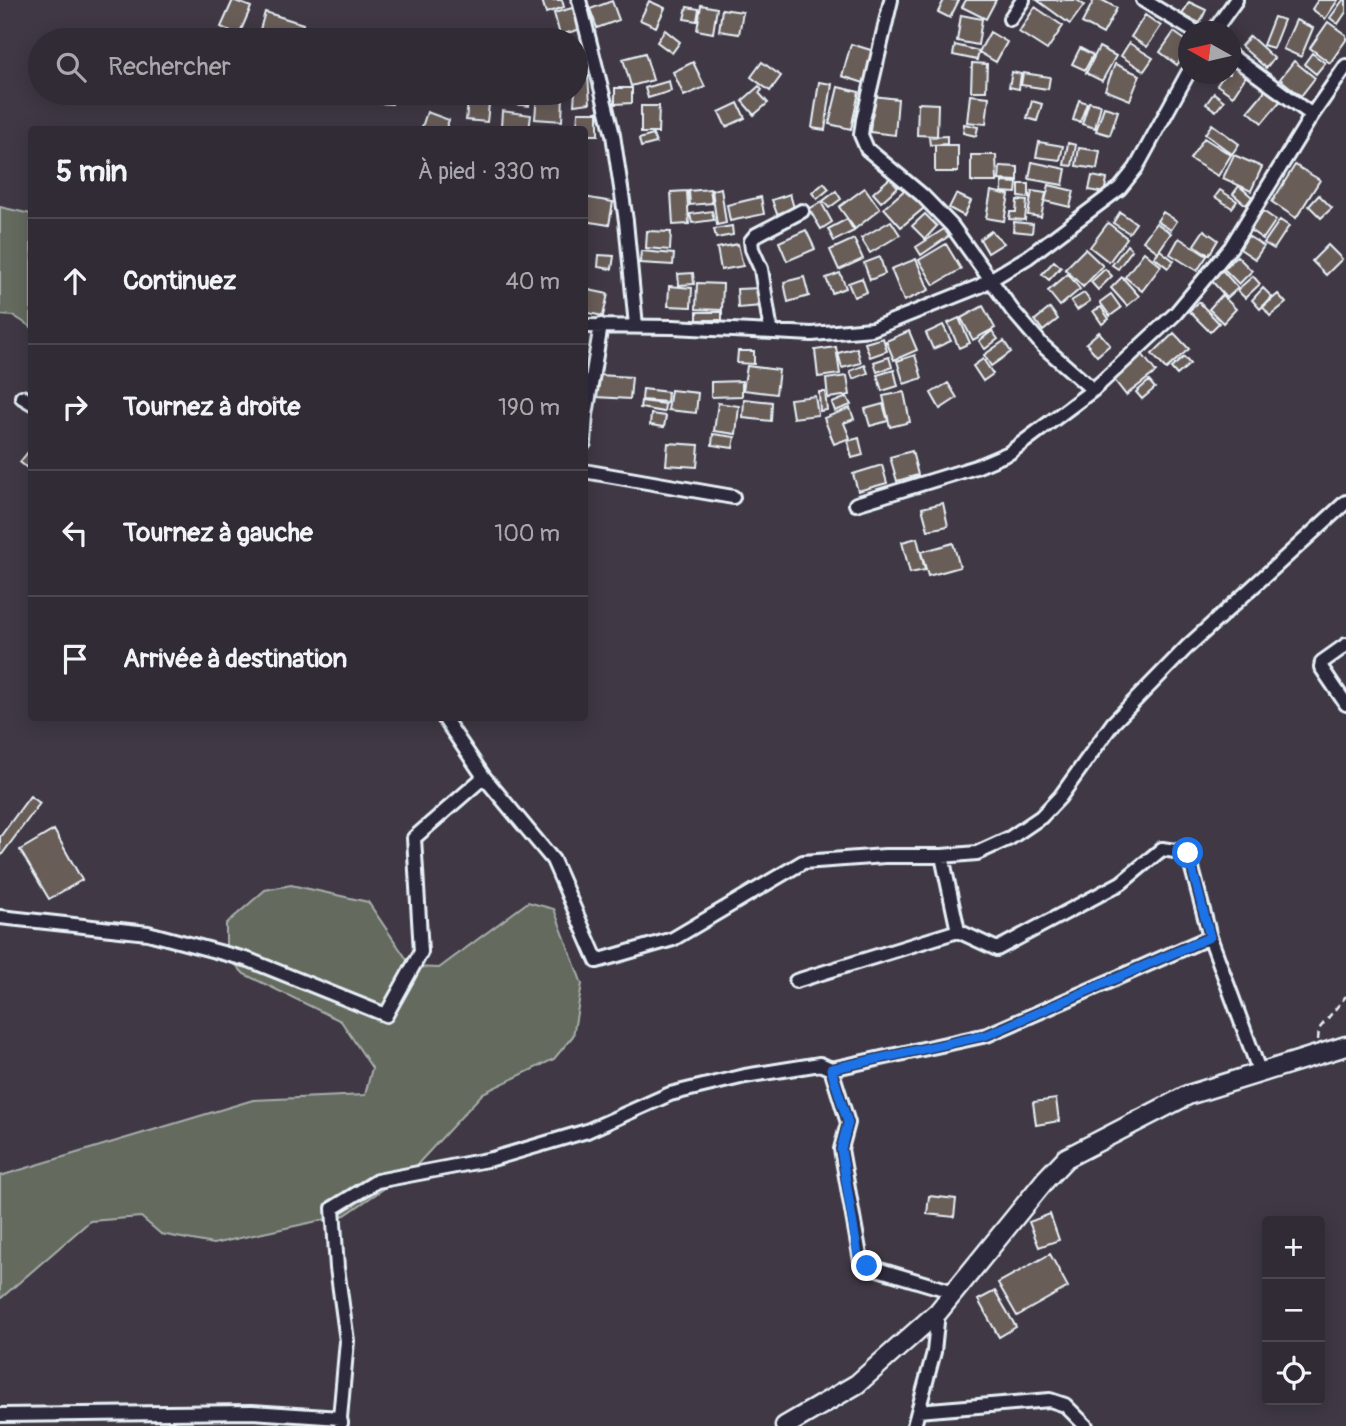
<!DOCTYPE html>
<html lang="fr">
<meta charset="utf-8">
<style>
body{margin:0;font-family:Pangolin,sans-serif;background:#38333c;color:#f1f3f6}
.controls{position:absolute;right:21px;bottom:21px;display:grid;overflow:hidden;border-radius:7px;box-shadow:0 4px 18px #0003}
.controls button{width:63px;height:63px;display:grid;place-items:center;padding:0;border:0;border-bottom:2px solid #4b474f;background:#302b34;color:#f1f3f6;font:35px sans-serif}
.compass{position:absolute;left:1178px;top:21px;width:63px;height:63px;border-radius:50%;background:#302b34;box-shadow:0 4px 18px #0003;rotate:278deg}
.stop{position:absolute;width:21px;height:21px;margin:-16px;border:5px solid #1a73e8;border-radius:50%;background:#fff}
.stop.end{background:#1a73e8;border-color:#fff;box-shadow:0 2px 7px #0008}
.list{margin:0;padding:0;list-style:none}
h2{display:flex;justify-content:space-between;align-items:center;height:91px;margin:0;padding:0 28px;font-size:30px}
h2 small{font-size:23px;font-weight:400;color:#a8a7ac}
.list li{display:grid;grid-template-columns:46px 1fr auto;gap:21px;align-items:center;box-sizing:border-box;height:126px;padding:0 28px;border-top:2px solid #4b474f}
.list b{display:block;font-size:26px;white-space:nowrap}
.list em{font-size:23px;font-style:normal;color:#a8a7ac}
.icon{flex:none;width:38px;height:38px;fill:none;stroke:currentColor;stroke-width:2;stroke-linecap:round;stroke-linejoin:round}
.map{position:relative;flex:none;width:1346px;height:1426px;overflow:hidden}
.search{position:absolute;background:#302b34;box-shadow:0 4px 18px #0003;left:28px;top:28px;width:560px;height:77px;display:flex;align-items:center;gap:18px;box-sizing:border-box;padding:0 24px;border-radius:38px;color:#a8a7ac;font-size:26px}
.panel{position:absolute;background:#302b34;box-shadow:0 4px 18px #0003;left:28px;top:126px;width:560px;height:595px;border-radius:7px}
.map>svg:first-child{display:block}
.green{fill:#656b5e;stroke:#a6aeab;stroke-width:2}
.building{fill:#695d58;stroke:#e8f1f8;stroke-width:2}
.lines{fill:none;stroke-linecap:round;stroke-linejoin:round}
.street-casing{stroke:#e8f1f8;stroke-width:18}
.secondary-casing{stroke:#e8f1f8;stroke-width:23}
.path{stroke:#e8f1f8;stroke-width:2.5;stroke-dasharray:7 5;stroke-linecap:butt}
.street{stroke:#2f2a3d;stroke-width:12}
.secondary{stroke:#2f2a3d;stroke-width:18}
.route{stroke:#1a73e8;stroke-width:9}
</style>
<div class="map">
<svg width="1346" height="1426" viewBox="0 0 1346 1426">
<rect width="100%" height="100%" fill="#403945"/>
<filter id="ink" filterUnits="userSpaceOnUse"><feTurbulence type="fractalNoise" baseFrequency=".0143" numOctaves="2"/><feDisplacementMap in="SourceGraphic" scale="14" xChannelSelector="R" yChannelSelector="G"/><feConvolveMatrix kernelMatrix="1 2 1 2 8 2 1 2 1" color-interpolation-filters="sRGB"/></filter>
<g filter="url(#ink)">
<path class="green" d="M0,207L31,214V327L14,316L0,315Z
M291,885L368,902L412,967L439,968L528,902L554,909L582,984L573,1036L554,1059L483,1093L414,1168L345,1215L213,1244L161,1234L141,1217L90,1221L0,1299V1176L253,1100L365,1095L372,1068L341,1021L244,974L226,954V924L265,890Z"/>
<path class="building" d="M233,0L251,7L239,35L221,27Z
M542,0H562L564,7L546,13Z
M944,0H959L950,18L938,12Z
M966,0H996L986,19L962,7Z
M1037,0H1077L1084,5L1070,24Z
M1094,0H1102L1117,8L1103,34L1082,23Z
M1318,0H1338L1325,19L1312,9Z
M1343,0H1346V12L1338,24L1330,18Z
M612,1L619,20L597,28L590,9Z
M649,1L665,8L656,27L640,20Z
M1189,2L1206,10L1200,23L1182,15Z
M701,5L717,8L713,33L697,30Z
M576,7L581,29L560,35L554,13Z
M687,7L699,9L697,21L684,19Z
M1035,7L1063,26L1047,50L1019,32Z
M722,9L743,12L739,34L719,31Z
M265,12L303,24L298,40H257Z
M961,15L982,19L978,45L957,41Z
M1145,15L1161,26L1147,47L1131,37Z
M1274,17L1284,20L1273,48L1263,45Z
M1296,20L1313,28L1301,57L1283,49Z
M1328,22L1346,35V40L1330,63L1310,48Z
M665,30L680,42L672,53L657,42Z
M990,32L1007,42L996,62L979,52Z
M1174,32L1188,42V49L1177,65L1160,52Z
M1250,36L1274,58L1266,68L1241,46Z
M1129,43L1153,58L1144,71L1121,56Z
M851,44L874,51L864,83L842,76Z
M955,45L979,51L977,60L953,55Z
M1099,47L1116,56L1102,81L1086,73Z
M1080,48L1093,55L1085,70L1072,64Z
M645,53L653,80L631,86L623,59Z
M1312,53L1325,63L1316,74L1304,64Z
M1294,61L1315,78L1301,96L1280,79Z
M693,62L705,87L684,96L673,72Z
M762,62L781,76L770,91L751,77Z
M1232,62L1248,73L1233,96L1217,85L1225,74H1230Z
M972,63L987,64L986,91H971Z
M1115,64L1140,75L1130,100L1105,90Z
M1012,72L1021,74L1019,89L1009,87Z
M1023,73L1050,77L1048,89L1021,85Z
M588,76L590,103L574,105L576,77Z
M669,81L671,91L648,98L645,88Z
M819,82L832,84L825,130L812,128Z
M759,86L762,90L759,93L768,103L754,115L742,101Z
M838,87L859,92L851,129L829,124Z
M1268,87L1282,99L1262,123L1248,111Z
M615,88H632V103L615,104Z
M365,93H393L392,104L364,102Z
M506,93H530L529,106L505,103Z
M1214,93L1224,101L1216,111L1206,104Z
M537,94L563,96L562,121L535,119Z
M970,95L989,97L986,124L967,122Z
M873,96L898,99L895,135L870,132Z
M1079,100L1087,103L1080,122L1073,120Z
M1032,101L1042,104L1037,121L1027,118Z
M468,102L489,104L487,122L466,120Z
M1089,102L1101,105L1095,128L1082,124Z
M738,103L745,118L726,127L719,112Z
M918,103L938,104L937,136L917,135Z
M641,106H659L658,133H641Z
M1104,107L1118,111L1110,135L1096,131Z
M502,111L531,115L529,130L501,128Z
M427,112L449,120L445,130H421Z
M578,112H598V135H584V130H577Z
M964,124L978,127L976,136L963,133Z
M1212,124L1239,144L1232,154L1205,134Z
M653,135L656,143L641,147L639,139Z
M947,136V144L930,145L929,137Z
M1204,138L1231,155L1218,176L1190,159Z
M1039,142L1063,146L1060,160L1036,157Z
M1068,143L1076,145L1072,166L1064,165Z
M935,145H958V172H935Z
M1079,148L1100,151L1097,169L1076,166Z
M971,155H996L997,182H971Z
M1234,155L1262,167L1251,191L1223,178Z
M1032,162L1066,169L1063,185L1029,179Z
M1295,165L1320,180L1296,218L1272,202Z
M1000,166L1018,167V181L999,180Z
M1092,176L1107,179L1104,193L1089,190Z
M890,178L898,187L881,202L873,193Z
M1002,182L1017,183L1016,193L1002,192Z
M824,183L829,189L817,199L812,193Z
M1019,184H1029V198L1019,197Z
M1049,185L1074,191L1070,207L1045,201Z
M1239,186L1252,197L1246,205L1233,194Z
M721,188L726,223L717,225L712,190Z
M865,188L880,209L855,229L839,207Z
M907,188L924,208L901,227L884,208Z
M710,189L712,203L690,205L689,191Z
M1220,190L1237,201L1232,208L1215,197Z
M687,191L689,224L673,225L671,192Z
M836,191L841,199L829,208L823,201Z
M991,191L1009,195L1004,221L986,218Z
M1032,191L1046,193L1041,217L1028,215Z
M790,194L794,208L777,214L772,200Z
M956,194L971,201L964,216L949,208Z
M1319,195L1332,208L1321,218L1309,206Z
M584,197L613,202L609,225L584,221Z
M761,197L764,214L730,221L727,205Z
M1017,200L1027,201L1025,220L1009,219L1010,212H1016Z
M821,202L832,222L821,229L809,209Z
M712,211L714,220L692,223L690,214Z
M1263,211L1276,220L1263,239L1250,230Z
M1120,212L1136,223L1129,233L1113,223Z
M1163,212L1177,221L1171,230L1157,221Z
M925,214L937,226L925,239L912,226Z
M847,219L854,231L834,241L828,229Z
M1280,220L1289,226L1274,249L1264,243Z
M891,221L900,235L870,253L861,238Z
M1014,222L1033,224L1032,233L1013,231Z
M1108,223L1127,238L1109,262L1090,247Z
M1156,223L1171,233L1158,252L1143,241Z
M732,226L733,235L716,238L714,229Z
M944,229L949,236L921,255L916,247Z
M806,230L815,249L787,261L779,242Z
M1204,230L1218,240L1209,255L1194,245Z
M647,231L671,232L670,250L646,248Z
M991,231L1004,243L988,253L980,239Z
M1248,236L1264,246L1255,259L1240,249Z
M1179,238L1207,256L1197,271L1170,254Z
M854,239L863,259L839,270L830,250Z
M738,244L743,266L721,270L717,248Z
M946,244L961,269L934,285L919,260Z
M1127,245L1132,250L1118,269L1112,265Z
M1328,245L1342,259L1326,275L1312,261Z
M1085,249L1103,266L1083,287L1065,269Z
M1160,250L1174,261L1168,268L1154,257Z
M641,251L674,254L673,265L640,263Z
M1144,252L1161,266L1142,291L1125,277Z
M599,255L614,256L612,269L598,267Z
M1237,256L1252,271L1239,284L1224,269Z
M880,257L885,274L870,280L864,263Z
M916,259L929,290L904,301L891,269Z
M1054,261L1061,267L1049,280L1042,274Z
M1105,269L1112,276L1098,290L1091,282Z
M1222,270L1238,288L1227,298L1211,280Z
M693,273L694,284L679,285L678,274Z
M840,273L846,288L832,293L826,278Z
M1068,274L1080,289L1060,306L1048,291Z
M1253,276L1260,284L1245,298L1237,290Z
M804,277L809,296L788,302L784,282Z
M1122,277L1139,296L1127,306L1111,288Z
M862,278L867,292L854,297L848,283Z
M697,283L723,284L722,310L696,309Z
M669,286L692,288L691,307L668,306Z
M762,288V306L738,308L737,289Z
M1263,288L1272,297L1260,309L1252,300Z
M584,289L608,294L603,316L584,312Z
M1084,293L1090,301L1077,310L1071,301Z
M1111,294L1121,308L1110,316L1100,302Z
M1278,294L1286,303L1270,316L1263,307Z
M1222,295L1236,309L1223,323L1209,309Z
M1199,302L1219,323L1210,332L1189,311Z
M983,306L995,328L973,340L961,318Z
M1101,307L1109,319L1102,324L1093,311Z
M1050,308L1058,319L1043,331L1035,320Z
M697,312H722V320H697Z
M959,318L970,343L959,348L948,323Z
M943,325L951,341L933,349L926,333Z
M909,331L917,350L894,360L886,341Z
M992,331L998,339L985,349L979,341Z
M1099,332L1110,345L1097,356L1086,343Z
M1174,333L1189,349L1166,369L1152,354Z
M883,338L887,351L870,357L865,343Z
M1004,341L1011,352L991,366L984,355Z
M836,347L840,374L818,377L815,350Z
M857,348L861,363L842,368L838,353Z
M738,351H754V364L737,363Z
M1142,354L1156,372L1126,395L1112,377Z
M915,355L922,378L904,384L897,361Z
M889,357L892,367L877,372L874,362Z
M1184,357L1190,364L1177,375L1171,368Z
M983,359L993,374L983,381L973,366Z
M865,365L868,373L853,379L850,371Z
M747,366L779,370L776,394L743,390Z
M894,370L898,386L882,391L877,375Z
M598,375L632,377L630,399L596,397Z
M847,376L850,395L828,398L826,379Z
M742,381V396L711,397V382Z
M1149,381L1155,388L1142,399L1136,392Z
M948,383L957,398L940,409L931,393Z
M643,389L668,392L667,402L642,400Z
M671,390L698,393L696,413L668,410Z
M819,392H825L827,410L820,411Z
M904,392L910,422L890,427L883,396Z
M815,396L818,415L793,418L790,399Z
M847,397L851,405L835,411L832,403Z
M744,399L772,402L771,421L743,418Z
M641,401L665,404L664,412L640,408Z
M718,403L739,406L736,434L714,431Z
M883,404L888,421L870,426L865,409Z
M850,408L854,419L844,423L850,438L834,444L824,418Z
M651,414L666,416L664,427L650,425Z
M713,434L735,437L733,448L712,445Z
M859,438L863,455L852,458L848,441Z
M668,443L699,445L697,467L666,465Z
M32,447V472L20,462Z
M912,451L918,475L897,481L890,457Z
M882,465L887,483L858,491L853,474Z
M943,503L948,526L928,530L922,508Z
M917,538L925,570L910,573L902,542Z
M953,543L960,567L928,576L921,552Z
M30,796L40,803L0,857V837Z
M54,830L82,880L49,899L20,850Z
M1056,1099L1059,1121L1036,1125L1033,1102Z
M929,1196L956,1199L954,1217L927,1214Z
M1050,1214L1059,1240L1039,1247L1029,1222Z
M1050,1254L1068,1287L1017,1316L998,1283Z
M995,1291L1016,1327L999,1337L978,1300Z"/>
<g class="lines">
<defs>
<path id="street" d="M579,0L613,135L626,221L636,326
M891,0L863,120L861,135L867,149L922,195L952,226L1012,310L1043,346L1093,390
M1143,0L1196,32
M1010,19L1023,0
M1213,32L1236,0
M1230,55L1312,115
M584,326L673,327L812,334L872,329L980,286L1028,257L1120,188L1136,168L1188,73
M771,332L761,269L752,249L751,241L756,235L802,211
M22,397L32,403
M584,443L586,415L601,325
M584,471L733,497
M856,504L976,467L1009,453L1093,390L1175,314L1231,247L1312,115L1346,66
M1346,645L1322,662L1321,667L1346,704
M484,777L553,860L597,961L673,939L803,862L885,856H942L977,853L1010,838L1041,817L1060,797L1113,723L1187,647L1346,502
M942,856L958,931L997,949L1121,883L1162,849L1188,853L1210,937
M0,917L148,933L249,960L386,1015L421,952L414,838L484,777L444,718
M796,981L958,931
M831,1069L848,1123L841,1149L861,1261L867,1266L954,1292
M918,1411L1050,1400L1065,1405L1086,1426
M0,1415L252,1412L340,1418L341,1423
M340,1418L347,1341L337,1268L333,1208L377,1181L492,1159L587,1131L670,1094L745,1076L820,1064L831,1069L987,1035L1210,937L1260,1073
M914,1426L934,1352L938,1312"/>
<path id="secondary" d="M785,1426L857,1384L938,1312L1046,1179L1066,1158L1188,1095L1346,1046"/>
</defs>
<use href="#street" class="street-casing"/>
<use href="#secondary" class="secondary-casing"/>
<path class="path" d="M1318,1040L1319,1029L1346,996"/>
<use href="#street" class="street"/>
<use href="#secondary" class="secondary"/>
</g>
</g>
<g class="lines" filter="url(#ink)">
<path class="route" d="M867,1266L858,1256L841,1149L848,1123L831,1069L987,1035L1210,937L1188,853"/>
</g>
</svg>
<div class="controls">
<button>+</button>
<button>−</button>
<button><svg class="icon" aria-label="locate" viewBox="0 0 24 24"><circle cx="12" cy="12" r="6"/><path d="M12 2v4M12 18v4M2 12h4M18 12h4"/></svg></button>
</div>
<svg class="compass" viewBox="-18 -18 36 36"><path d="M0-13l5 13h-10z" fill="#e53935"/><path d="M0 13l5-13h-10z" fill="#a8a7ac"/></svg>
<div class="stop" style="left:1188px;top:853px"></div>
<div class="stop end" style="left:867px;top:1266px"></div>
<div class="search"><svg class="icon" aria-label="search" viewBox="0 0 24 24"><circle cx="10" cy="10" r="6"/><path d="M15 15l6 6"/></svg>Rechercher</div>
<section class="panel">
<h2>5 min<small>À pied · 330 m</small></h2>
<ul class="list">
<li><svg class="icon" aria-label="ahead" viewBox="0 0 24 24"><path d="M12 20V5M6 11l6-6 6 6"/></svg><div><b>Continuez</b></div><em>40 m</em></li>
<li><svg class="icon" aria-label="right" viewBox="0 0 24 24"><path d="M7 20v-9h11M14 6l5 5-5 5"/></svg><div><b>Tournez à droite</b></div><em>190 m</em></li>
<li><svg class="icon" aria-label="left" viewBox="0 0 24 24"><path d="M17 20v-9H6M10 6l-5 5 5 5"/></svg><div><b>Tournez à gauche</b></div><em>100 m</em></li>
<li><svg class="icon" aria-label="arrive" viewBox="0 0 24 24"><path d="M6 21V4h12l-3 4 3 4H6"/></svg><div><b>Arrivée à destination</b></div></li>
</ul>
</section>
</div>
